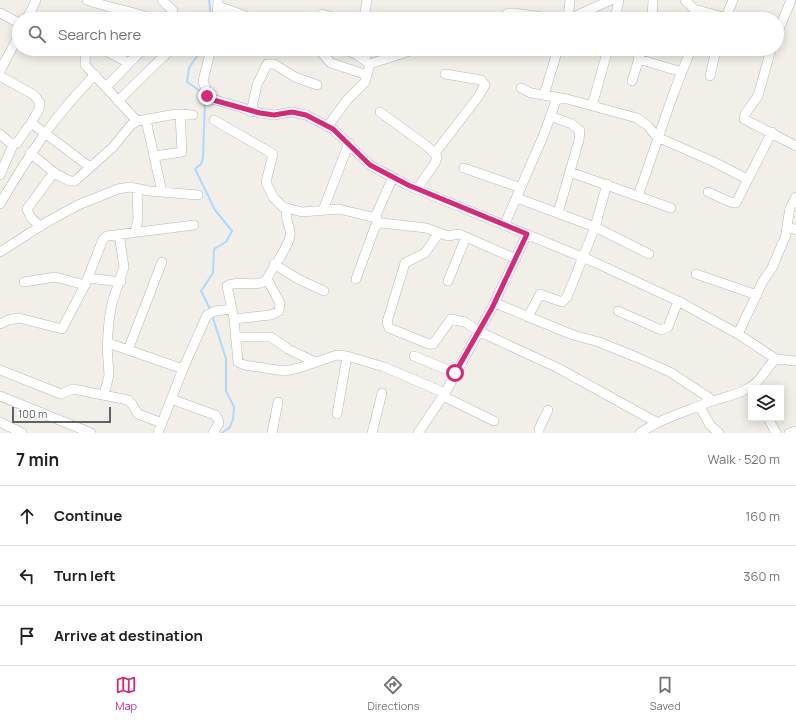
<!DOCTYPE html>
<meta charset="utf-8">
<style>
body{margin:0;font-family:Manrope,sans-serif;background:#f6f6f6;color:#202124}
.controls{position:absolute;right:12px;bottom:12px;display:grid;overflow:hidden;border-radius:0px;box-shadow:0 2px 10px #0003}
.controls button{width:36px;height:36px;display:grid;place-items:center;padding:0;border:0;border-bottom:1px solid #e0e0e0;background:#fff;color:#202124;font:20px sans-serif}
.scale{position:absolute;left:12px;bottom:10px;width:99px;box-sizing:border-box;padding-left:4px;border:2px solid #5f6368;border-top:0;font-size:11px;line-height:14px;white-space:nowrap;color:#5f6368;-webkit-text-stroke:3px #fff;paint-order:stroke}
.stop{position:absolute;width:12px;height:12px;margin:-9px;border:3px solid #db2777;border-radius:50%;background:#fff}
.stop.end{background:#db2777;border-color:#fff;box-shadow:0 1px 4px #0008}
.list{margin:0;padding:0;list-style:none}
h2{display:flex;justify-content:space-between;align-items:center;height:52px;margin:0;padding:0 16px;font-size:17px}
h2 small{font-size:13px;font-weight:400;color:#757577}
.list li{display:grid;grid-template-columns:26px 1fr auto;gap:12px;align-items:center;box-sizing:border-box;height:60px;padding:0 16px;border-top:1px solid #e0e0e0}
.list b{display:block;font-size:15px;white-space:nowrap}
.list em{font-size:13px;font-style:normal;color:#757577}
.icon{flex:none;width:22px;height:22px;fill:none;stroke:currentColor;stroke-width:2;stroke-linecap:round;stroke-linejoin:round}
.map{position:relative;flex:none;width:796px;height:433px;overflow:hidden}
.search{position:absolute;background:#fff;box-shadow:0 2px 10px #0003;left:12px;right:12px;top:12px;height:44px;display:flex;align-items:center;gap:10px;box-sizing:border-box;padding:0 14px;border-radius:22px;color:#757577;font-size:15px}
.sheet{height:232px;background:#fff}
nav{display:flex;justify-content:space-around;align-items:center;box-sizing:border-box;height:56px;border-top:1px solid #e0e0e0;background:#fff;font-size:11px;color:#757577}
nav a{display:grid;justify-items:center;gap:2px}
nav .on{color:#db2777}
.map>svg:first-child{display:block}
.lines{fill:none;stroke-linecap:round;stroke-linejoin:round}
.stream{stroke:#aadaff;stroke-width:2}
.minor-casing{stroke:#b5b8bc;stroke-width:10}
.minor{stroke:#fff;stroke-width:9}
.route{stroke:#db2777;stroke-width:5}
</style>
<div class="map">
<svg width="796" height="433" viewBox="0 0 796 433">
<rect width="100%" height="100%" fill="#f1efe8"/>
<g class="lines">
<path class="stream" d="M209,0L211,19
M202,49L189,68L187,82L200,91L205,100L203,158L201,164L195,169L215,210L232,231L226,242L214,249L213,273L201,291L211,311
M212,315L226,359V391L234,407L233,419L230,427L222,433"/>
<defs>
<path id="minor" d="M87,0C108,8 131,10 152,19
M162,0L173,11L170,19
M685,0L694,9L730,19
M218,6L254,19
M0,13L19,23
M322,14L340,19
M27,19L36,0
M217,19L218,1
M364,19L367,0
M502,19L508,13H513L557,19
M568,19L570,0
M569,19L611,0
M615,19L619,0
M652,19L653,0
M725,19L733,0
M777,34L791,0
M86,49L85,64L86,66L137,121
M102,49L129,63
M211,49L203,81L209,98L260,113L274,115L292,112L306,115L333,129L370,165L407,185L594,262L678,301L738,334L776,359L796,361
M318,49L331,63L367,75
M343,49L356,54L370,64
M771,49L758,96L745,114L744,119L796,146
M638,59L682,72
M365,60L368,49
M0,71L19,35
M0,76L34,95L40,103L39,109L30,125
M710,76L715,54L714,49
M632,81L642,49
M106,87L143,49
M521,88L531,93L567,99L637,118L648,126L657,137L714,162L747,179
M544,95L558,49
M118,101L171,49
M592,106L608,49
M251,112L257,85L267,64H274L295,77L317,85
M380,112L428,147L437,157L435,163L417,189
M550,116L572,124L580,131L579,140L558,213
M146,120L162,192
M214,120L273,154L266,182L273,197L283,207L302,212L339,209L376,218
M328,126L347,100L365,82L370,64L416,49
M0,134L10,143H17L28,127L34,125L90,167
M30,153L55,173
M435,153L478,97L485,85L481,80L445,74
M155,156L182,152L180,114
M464,168L521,188
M570,172L671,208
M0,175L14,143
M708,192L730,202L736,203L772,132
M638,196L674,92L691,49
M796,197L790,208L787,226L796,230
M517,198L595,227L649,254
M0,204C29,155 54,116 95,75
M287,209C284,223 292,226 290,237C287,249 273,267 267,279C258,289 238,279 227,286L234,319L238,362L244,365L284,371L299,368L337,355L347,356L384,367L445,393
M323,210L349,143
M377,222L376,215L393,177
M40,226L31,218L27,209L52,175C61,172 66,183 75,181L113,147L131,125L137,121L176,114L193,115
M504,226L544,134L557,98
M135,232L138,219L137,189
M439,233L425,253L405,263L387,322L389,328L429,344H433L451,319L465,322L478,331L558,368L656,422
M0,252L47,222L78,205L118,189L130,187L149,191L198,195
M274,264L298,279L324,291
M696,274L757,295
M88,278L121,282
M356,279L375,227L378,224L382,223L426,228L448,236L459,234L516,259
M448,281L466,237
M24,282L55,277L85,285
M495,303L573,335L599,342L636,357L670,372L714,401
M618,311L661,330L668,327L678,301
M528,317L540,294L562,302L567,297L595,227L607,184
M234,319L271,315L279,311L280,303L267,279
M0,324L8,320L19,318L62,329L85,285L103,239L107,236L194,225
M738,334L763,281L772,268L786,235L787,226
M235,337H271L288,349L315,362
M108,343L183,369
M128,350L162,262
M414,356L455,373
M0,370L61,394L73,389L128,400L132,404L138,414L162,423
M104,395L109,375L107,346L109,321L112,303L124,267L119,234
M0,396L91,433
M443,396L494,421
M171,399L215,415L218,419L219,423L213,433
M700,407L710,425L719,433
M337,414L347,356
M768,418L776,433
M0,422L22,433
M158,433L183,369L207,315L215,311L232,309
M272,433L278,402
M372,433L382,393
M418,433L445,393L492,308L527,234
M539,433V429L548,410
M640,433C662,418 685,412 709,402C724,397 739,395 752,386C763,379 766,367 776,359
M789,433L796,431"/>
</defs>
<use href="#minor" class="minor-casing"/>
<use href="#minor" class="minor"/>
</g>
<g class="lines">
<path class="route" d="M207,96L213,100L260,113L274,115L292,112L306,115L333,129L370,165L408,185L527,234L492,308L455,373"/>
</g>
</svg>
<div class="controls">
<button><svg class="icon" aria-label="layers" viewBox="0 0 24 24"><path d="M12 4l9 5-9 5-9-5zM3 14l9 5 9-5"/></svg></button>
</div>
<div class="scale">100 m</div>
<div class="stop" style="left:455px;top:373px"></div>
<div class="stop end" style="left:207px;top:96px"></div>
<div class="search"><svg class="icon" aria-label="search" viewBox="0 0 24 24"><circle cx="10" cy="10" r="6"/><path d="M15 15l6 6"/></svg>Search here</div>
</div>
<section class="sheet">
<h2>7 min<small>Walk · 520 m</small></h2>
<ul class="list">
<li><svg class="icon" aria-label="ahead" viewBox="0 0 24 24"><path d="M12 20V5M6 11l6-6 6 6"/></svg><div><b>Continue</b></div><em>160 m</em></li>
<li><svg class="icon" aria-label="left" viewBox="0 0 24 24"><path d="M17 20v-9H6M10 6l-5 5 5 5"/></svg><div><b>Turn left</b></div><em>360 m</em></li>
<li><svg class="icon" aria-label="arrive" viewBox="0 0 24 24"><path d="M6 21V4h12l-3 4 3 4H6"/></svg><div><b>Arrive at destination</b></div></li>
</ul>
</section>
<nav>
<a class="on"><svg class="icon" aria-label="map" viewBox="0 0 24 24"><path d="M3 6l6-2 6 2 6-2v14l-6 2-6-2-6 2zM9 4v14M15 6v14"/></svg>Map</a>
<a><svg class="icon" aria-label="directions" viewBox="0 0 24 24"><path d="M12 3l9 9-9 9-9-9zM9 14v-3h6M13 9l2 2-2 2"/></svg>Directions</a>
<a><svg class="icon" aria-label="saved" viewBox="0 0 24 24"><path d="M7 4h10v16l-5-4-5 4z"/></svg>Saved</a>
</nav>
